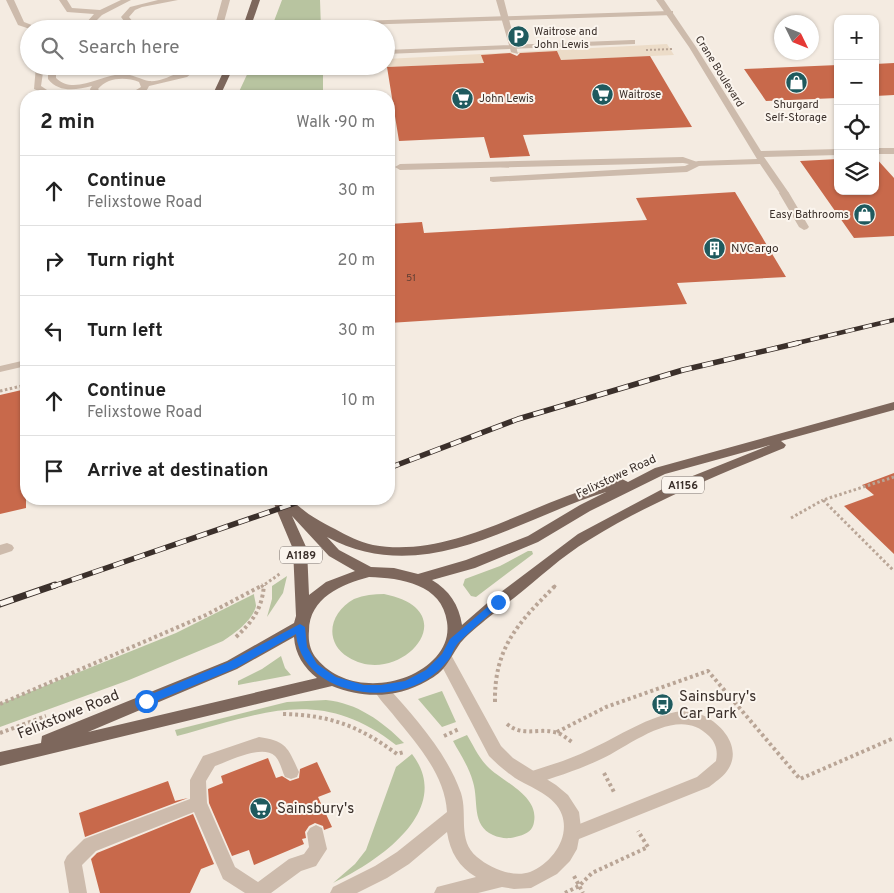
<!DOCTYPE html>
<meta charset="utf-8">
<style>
body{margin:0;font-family:Overpass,sans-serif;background:#f2f2f2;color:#222}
.controls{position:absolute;right:15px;top:15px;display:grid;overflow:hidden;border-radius:10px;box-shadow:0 1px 4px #0004}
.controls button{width:45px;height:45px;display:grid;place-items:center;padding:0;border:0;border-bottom:1px solid #e0e0e0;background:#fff;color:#222;font:25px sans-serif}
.compass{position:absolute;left:774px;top:15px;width:45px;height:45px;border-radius:50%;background:#fff;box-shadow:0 1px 4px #0004;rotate:133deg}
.stop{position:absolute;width:15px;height:15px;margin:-11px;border:4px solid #1a73e8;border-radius:50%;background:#fff}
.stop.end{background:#1a73e8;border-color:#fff;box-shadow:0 1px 5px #0008}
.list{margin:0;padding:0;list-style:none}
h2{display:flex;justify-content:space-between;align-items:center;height:65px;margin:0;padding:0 20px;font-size:21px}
h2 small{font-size:16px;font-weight:400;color:#767676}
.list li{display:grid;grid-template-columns:32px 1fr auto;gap:15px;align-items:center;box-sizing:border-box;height:70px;padding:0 20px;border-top:1px solid #e0e0e0}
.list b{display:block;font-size:19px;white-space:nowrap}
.list p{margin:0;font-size:16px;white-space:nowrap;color:#767676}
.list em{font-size:16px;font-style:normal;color:#767676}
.icon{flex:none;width:28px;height:28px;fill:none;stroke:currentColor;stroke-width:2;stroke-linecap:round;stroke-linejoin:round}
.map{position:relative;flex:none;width:894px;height:893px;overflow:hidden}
.search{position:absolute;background:#fff;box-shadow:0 1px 4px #0004;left:20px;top:20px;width:375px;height:55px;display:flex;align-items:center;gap:12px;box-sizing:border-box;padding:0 18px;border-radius:28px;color:#767676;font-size:19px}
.panel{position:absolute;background:#fff;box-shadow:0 1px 4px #0004;left:20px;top:90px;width:375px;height:415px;border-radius:20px}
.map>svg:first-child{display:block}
.green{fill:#b8c4a0}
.plaza{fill:#ecdcc8}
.building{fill:#c8694b}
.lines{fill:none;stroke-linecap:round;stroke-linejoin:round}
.path-far2{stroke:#b9a596;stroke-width:2;stroke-dasharray:2 2;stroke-linecap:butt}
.path-far1{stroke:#b9a596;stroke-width:3;stroke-dasharray:2.5 2.5;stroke-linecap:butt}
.path{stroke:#b9a596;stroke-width:4;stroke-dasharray:3 3;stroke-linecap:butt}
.lane{fill:#cdbbac;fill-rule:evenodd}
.street{fill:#cdbbac;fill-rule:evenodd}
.primary{fill:#7d675c;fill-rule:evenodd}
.rail-far2-casing{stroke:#3b302b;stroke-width:4.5}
.rail-far1-casing{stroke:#3b302b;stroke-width:5.5}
.rail-casing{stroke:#3b302b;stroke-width:7}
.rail-far2{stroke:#fbf5ee;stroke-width:3;stroke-dasharray:9;stroke-linecap:butt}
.rail-far1{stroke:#fbf5ee;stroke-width:4;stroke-dasharray:11;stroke-linecap:butt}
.rail{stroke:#fbf5ee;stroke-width:5;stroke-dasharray:14;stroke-linecap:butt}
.route{fill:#1a73e8}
.labels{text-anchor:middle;stroke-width:4;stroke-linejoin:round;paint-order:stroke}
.number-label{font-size:10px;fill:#5e3e33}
.far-poi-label{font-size:11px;fill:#3b302b;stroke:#fbf5ee;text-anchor:start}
.far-street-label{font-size:11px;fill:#3b302b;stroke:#fbf5ee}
.shield{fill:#fbf5ee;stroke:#756b66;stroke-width:1}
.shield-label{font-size:11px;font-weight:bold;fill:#3b302b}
.poi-label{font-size:12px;fill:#3b302b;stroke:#fbf5ee;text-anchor:start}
.street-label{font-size:12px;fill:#3b302b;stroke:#fbf5ee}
.near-poi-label{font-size:15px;fill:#3b302b;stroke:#fbf5ee;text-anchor:start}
.near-street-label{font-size:15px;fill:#3b302b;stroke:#fbf5ee}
</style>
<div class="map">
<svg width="894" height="893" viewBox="0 0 894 893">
<rect width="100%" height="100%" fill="#f4ebe1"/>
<path class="green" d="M282,0H320L321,29H271Z
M251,66H323V96H237Z
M528,551H532L533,554L476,597L471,596L463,585L465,579L500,566Z
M287,576L283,593L267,617L272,599V586Z
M254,594C254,597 256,603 256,606C253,620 234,634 223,641L129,680L0,727V704L176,633Z
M384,594C470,611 399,690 348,657C323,641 330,612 354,599C364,595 374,594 384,594Z
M281,656L285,668L291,675L238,685V681L262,669Z
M442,691L456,722L442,727L418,699Z
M326,700C357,703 382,721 404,743L396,745C320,685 260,714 177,736L175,730L287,702Z
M467,735C473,745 479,758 487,766C502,782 539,795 534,822C533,830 527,834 519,836C510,839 502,839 493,835C471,825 479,802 473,782C469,767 460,754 453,741Z
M412,754C455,810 378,862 333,883L355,864L366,850L396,767Z"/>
<path class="plaza" d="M667,44L674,55L561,60L557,51L482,55L484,63L387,67L385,69V66H386V59Z"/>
<path class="building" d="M557,51L561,60L650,56L692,127L523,135L530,156L490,158L484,137L399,141L387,67L484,63L481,55L510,53L517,56L520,53Z
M894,63V95L875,96V64Z
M838,65V98L766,101L744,69Z
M875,157L894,178V236L854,238L800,161L838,159V191H875Z
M735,192L786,277L677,283L687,304L389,323V224L422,222L424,233L647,220L636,198Z
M26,389V508L0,514V395Z
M894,473V554L844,506L874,495L862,485Z
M268,758L276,778L282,776L290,781L299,778L300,769L317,762L331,792L318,797L332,827L324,830L323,826L315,823L309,826L305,832L306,838L302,839L304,844L254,865L249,850L232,856L209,803L208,789L223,783L221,776Z
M168,781L175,801L188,798L85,837L79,813Z
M193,814L214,864L201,869L190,893H100L91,859L97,853Z"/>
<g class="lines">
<path class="path-far2" d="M646,50L673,49"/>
<path class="path-far1" d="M0,391L26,385
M894,477L823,500L894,571
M791,518L823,500
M261,587L281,573
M554,587L557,584"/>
<path class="path" d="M236,637C253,621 262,609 264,585
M495,702C494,647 519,622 556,585
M0,704L206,615L263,585
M283,714C330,715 359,726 397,754L404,752
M507,724C523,737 536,728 554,732C561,733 566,738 572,742
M557,732L606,707L708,671L800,779L894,738
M0,733L46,716
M444,736L459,729
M604,773L615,794
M574,876L583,893
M565,893L579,886L592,873L648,847L638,831"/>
<path class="lane" d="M6,0H14L24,22L42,29H30L18,25Z
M59,0H67L72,8L100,10L121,0H131L102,15L94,23L96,29H88L86,23L94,14L67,12Z
M158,0H178L142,7L135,10L129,17L137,27L136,29H130L121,17L130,7Z
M222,0H230L222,29H214Z
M670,11H673V15L357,25L353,23L357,21Z
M632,40H635V44L386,54V50Z
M36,66H44L41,86L47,90L69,94L70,96L45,94L34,89Z
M48,66H56V78C74,96 102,74 123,74C132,74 142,80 149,81C165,83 185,66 201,66L187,77L149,86C145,96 136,97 126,96L141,87L139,82C126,77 108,77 98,89L105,96C98,96 92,97 90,89L92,86C76,90 59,93 48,79Z
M683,157L703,164L687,172L493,182L490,181V177L685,166L689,164L683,163L400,170L395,167L400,164Z
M784,190L789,193L809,227L807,229L804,230L799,227L779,193Z
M26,360V366L0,372V366Z
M7,543L12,545L14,548L12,551L0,555V545Z
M682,711C689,712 696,713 702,715C723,724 743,749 727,771C722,778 715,782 709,787L579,839L573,842L567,839L564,834L567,829L697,777L716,761C718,751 716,743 709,736C677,703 628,748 597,761C576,771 554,777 532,785L526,783L524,778L526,773C547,766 569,760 589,750C620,736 647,716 682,711Z
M259,737C287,741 288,748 299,772L297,777L291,779L285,777C282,771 280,761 275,756C262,744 229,761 215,766L206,781L207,803L235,867L258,882L289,859L304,854L309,847L307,833L310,828L316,825L322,828L327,849L316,866L301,871L271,893H245L223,879L194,812L96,851L82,865L87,893H69L64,862L67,856L84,839L190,799V780L203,756Z"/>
<path class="street" d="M496,0H504L518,54L511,52Z
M656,0H664L696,47L761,151L838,149V155L764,157L789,193L784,196L781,195L760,164L695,166V162L698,161L757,159L689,47Z
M875,148H894V154H875Z
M445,651L450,653L501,746L513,758L556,785L568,795L579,812L581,828L577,849L570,861L557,874L531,888L514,889L502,887L478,893H434L437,887L476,877C459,867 450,852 447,832L409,864L387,878L357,893H330L333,887L375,866L397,852L447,812C445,775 417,744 395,717C388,708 379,699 373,689L376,685L381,683L386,685C415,718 446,751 461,793C468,815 457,840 477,857C490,868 513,878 530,872C552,863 570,838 562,815C556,796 530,787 515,778C505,771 497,764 489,756L437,657L440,653Z"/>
<path class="primary" d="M252,0H260L250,29H242Z
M226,66H234L220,96H212Z
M894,402V410L781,441L786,445L784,448C718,475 650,502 589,540C562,556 538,579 514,598C501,608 467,633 459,645C448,661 446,671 427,681C398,698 363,699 332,686L0,766V752L41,743L42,736L227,661L294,623L296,616L293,549L272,499H291C305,513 317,520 335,529C347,536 360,542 373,545C434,556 495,525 549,503C573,493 597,485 622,479L628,482L655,468ZM770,445L670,485L578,534L493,598L462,625C459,605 449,590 432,580L475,568L538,542L590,511L665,474ZM606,492L580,505L528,536L466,560L418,574L394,568L371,567L339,550L327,537C425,589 514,520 606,492ZM292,516L329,556L355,571L326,582L309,595L307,549ZM369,577C401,578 442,584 447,622C449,635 445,647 436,657C407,689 346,694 317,659C310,651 308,641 309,631C309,598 342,584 369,577ZM294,637C295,654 304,668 317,678L88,732L237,669Z"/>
<defs>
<path id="rail-far2" d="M793,344L894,320"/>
<path id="rail-far1" d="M389,468L518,419L683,370L798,343
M51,587L307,499"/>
<path id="rail" d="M0,604L55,585"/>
</defs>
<use href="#rail-far2" class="rail-far2-casing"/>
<use href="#rail-far1" class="rail-far1-casing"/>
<use href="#rail" class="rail-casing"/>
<use href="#rail-far2" class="rail-far2"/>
<use href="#rail-far1" class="rail-far1"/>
<use href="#rail" class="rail"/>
</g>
<path class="route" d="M498,598L501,599V604C487,617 472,629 459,642C454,647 453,653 449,659C445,664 439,671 433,675C391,708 302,695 296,634L236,668L149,704L146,705L141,701L142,698L229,662L300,624L305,627L307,647L317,664L336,677L364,685H381L405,681L426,670L442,654L450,639Z"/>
<defs>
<symbol id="parking-disc" viewBox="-11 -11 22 22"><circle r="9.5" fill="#1f5a5e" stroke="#fbf5ee"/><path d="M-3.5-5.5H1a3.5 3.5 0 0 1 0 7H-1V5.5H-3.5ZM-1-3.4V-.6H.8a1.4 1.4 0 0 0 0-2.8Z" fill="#fff"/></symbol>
<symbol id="shop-disc" viewBox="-11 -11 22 22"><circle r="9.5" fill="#1f5a5e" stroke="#fbf5ee"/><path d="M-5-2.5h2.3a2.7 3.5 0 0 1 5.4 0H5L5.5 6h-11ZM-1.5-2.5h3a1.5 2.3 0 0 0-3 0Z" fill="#fff"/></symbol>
<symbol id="supermarket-disc" viewBox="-11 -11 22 22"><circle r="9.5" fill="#1f5a5e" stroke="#fbf5ee"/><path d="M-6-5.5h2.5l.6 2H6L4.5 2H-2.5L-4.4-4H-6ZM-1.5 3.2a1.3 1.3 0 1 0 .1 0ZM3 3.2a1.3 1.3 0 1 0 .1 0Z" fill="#fff"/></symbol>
<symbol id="building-disc" viewBox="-11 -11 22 22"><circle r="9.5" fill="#1f5a5e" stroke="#fbf5ee"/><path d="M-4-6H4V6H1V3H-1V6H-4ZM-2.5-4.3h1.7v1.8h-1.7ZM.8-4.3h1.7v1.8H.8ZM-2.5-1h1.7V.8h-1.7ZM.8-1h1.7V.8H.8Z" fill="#fff"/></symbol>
<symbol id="bus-disc" viewBox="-11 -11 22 22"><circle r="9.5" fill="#1f5a5e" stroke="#fbf5ee"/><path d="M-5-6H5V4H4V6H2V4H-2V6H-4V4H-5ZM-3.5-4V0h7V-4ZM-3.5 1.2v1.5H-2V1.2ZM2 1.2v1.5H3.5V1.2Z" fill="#fff"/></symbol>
</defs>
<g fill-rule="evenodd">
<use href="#parking-disc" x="506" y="24" width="25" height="25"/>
<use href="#shop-disc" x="784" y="70" width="25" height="25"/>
<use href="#supermarket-disc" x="590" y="82" width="25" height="25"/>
<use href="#supermarket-disc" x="450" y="86" width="25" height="25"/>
<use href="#shop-disc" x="852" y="202" width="25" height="25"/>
<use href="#building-disc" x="702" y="236" width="25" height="25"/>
<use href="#bus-disc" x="650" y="692" width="25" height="25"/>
<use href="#supermarket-disc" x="248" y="796" width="25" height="25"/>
</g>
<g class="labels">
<g class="number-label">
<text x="411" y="281">51</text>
</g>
<g class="far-poi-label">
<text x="534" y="35">Waitrose and<tspan x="534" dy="13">John Lewis</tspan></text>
<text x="619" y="98">Waitrose</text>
<text x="479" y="102">John Lewis</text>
<text x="796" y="108" text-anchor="middle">Shurgard<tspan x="796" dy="13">Self-Storage</tspan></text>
<text x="849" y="218" text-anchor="end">Easy Bathrooms</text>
</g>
<g class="far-street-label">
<text transform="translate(720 71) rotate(58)" y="4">Crane Boulevard</text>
</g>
<g class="shield">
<rect x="662" y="476.5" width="42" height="17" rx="4"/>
<rect x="280" y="546.5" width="42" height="17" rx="4"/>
</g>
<g class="shield-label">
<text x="683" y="489">A1156</text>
<text x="301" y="559">A1189</text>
</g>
<g class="poi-label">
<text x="731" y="252">NVCargo</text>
</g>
<g class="street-label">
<text transform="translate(616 476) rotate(-25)" y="4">Felixstowe Road</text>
</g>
<g class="near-poi-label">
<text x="679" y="701">Sainsbury's<tspan x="679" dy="17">Car Park</tspan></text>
<text x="277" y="813">Sainsbury's</text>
</g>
<g class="near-street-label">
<text transform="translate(68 714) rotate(-22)" y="5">Felixstowe Road</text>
</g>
</g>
</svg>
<div class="controls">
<button>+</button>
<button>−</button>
<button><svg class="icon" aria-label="locate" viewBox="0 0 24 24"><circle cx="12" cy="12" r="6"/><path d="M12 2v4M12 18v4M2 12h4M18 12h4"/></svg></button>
<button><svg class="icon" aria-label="layers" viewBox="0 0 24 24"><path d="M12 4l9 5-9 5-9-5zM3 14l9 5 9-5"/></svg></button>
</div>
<svg class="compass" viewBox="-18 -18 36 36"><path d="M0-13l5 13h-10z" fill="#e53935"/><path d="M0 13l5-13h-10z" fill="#767676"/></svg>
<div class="stop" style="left:146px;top:701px"></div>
<div class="stop end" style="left:498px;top:602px"></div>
<div class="search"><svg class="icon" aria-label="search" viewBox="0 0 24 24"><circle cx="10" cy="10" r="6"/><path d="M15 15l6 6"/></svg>Search here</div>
<section class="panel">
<h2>2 min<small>Walk · 90 m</small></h2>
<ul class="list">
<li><svg class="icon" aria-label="ahead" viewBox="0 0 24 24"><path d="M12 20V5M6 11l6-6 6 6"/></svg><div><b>Continue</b><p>Felixstowe Road</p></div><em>30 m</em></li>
<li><svg class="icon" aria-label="right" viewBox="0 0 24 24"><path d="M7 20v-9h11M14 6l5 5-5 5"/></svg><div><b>Turn right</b></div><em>20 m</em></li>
<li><svg class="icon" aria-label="left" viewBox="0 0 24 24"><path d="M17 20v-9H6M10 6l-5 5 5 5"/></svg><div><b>Turn left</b></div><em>30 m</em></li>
<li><svg class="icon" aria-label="ahead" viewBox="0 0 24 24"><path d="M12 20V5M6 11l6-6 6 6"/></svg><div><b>Continue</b><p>Felixstowe Road</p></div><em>10 m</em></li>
<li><svg class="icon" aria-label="arrive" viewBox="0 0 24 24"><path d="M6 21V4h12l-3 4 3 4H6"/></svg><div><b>Arrive at destination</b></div></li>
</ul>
</section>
</div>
